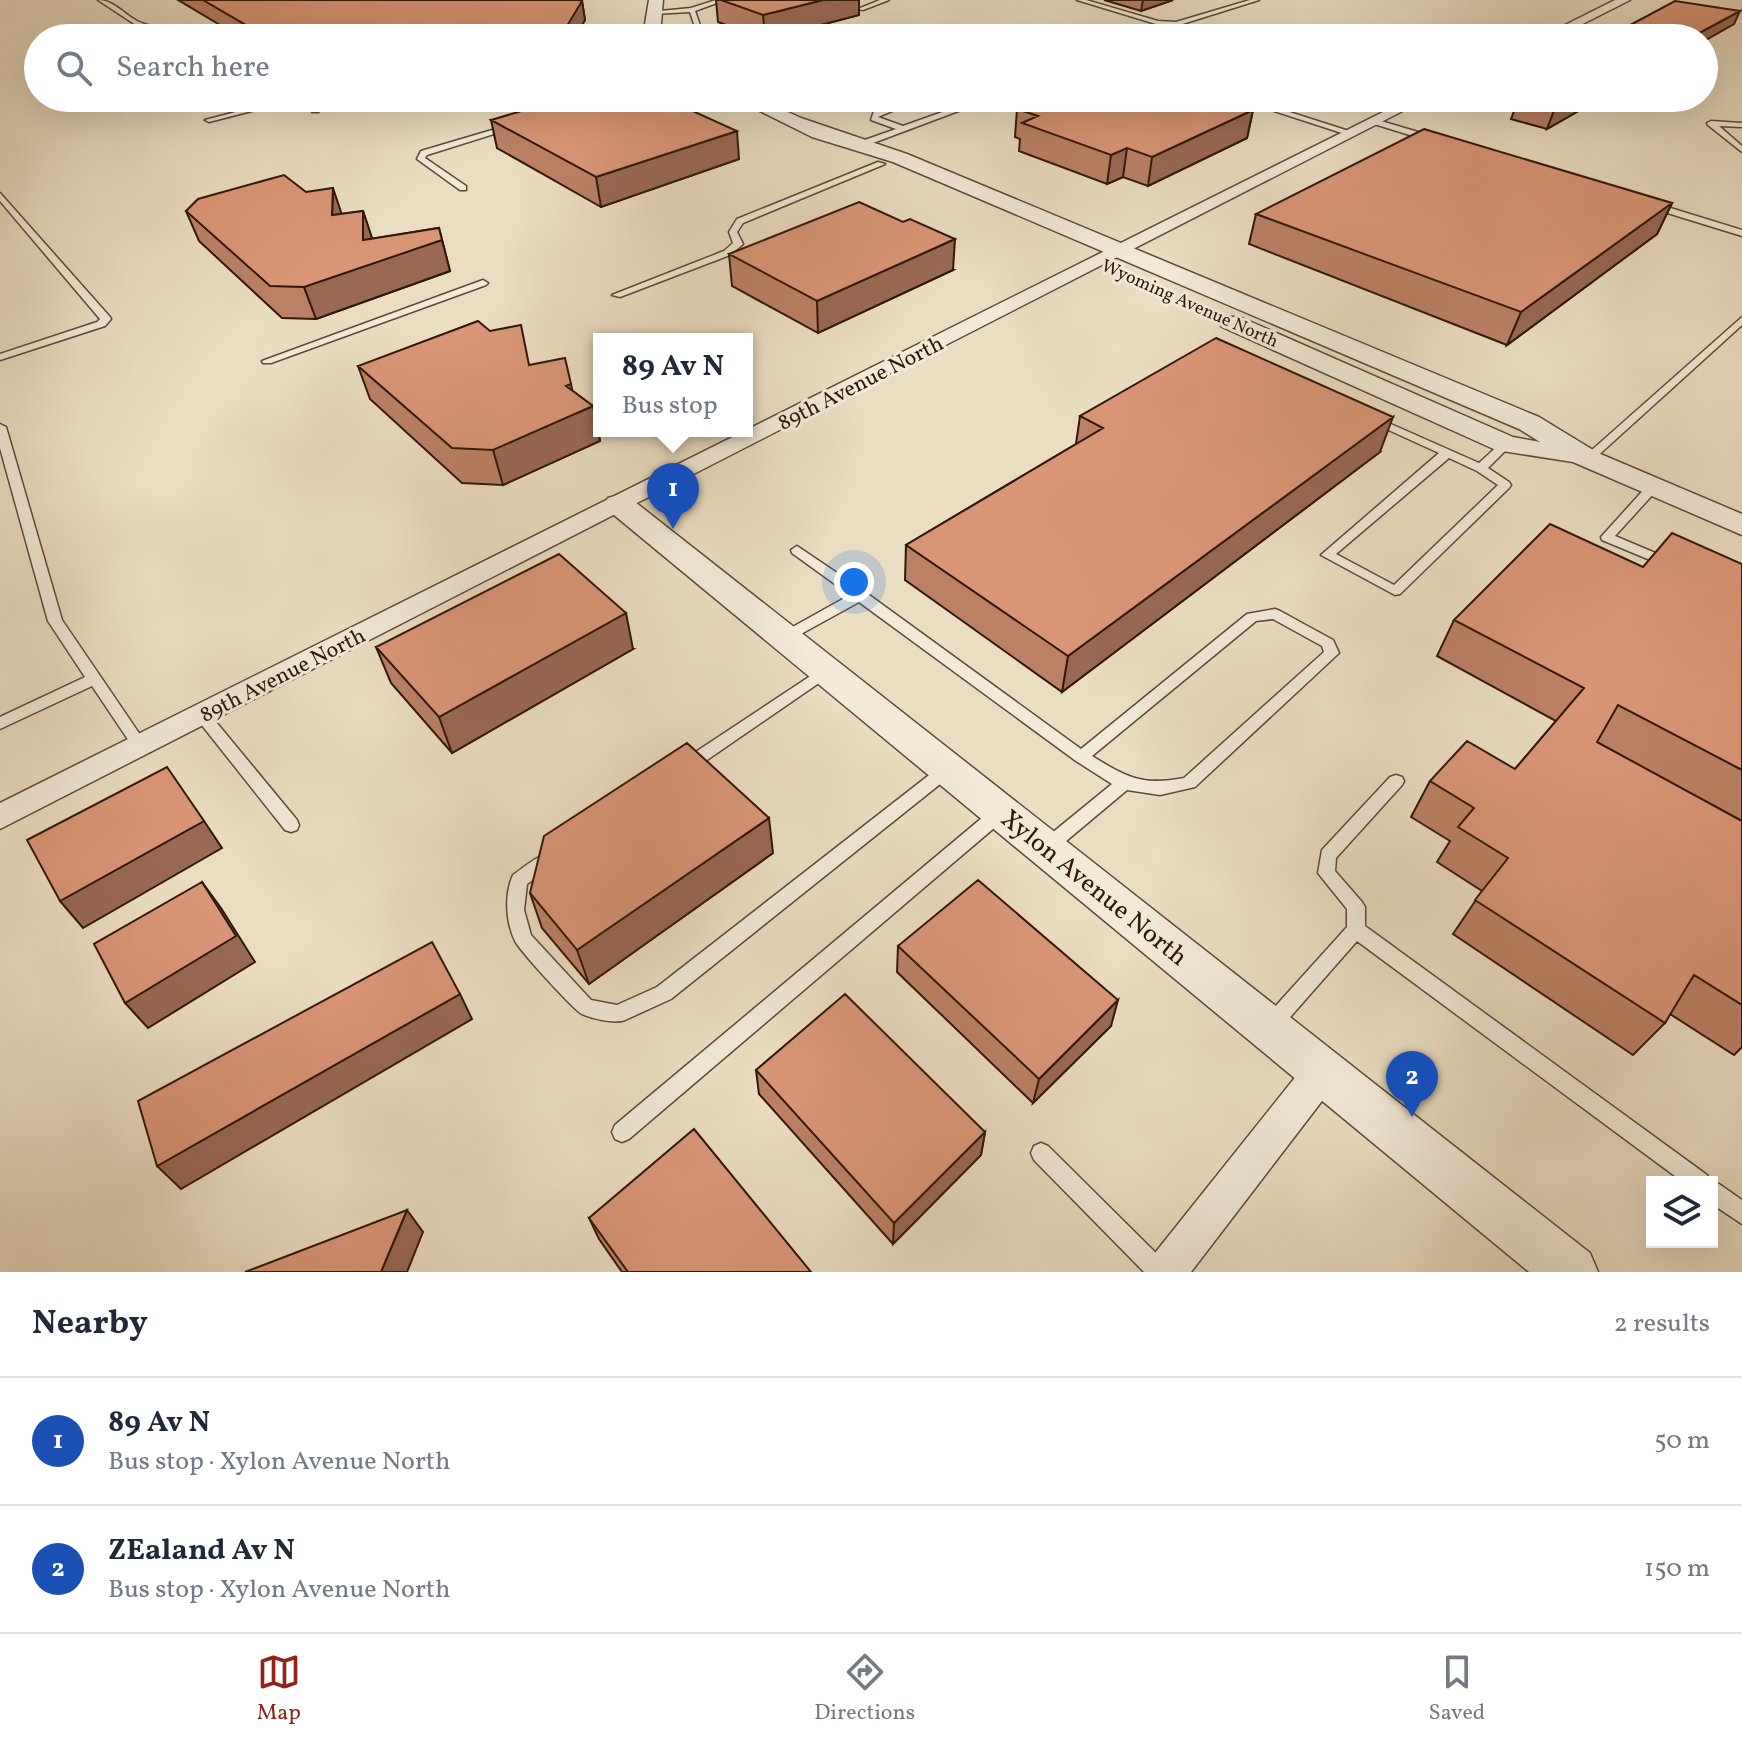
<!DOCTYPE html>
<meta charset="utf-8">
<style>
body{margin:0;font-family:Vollkorn,serif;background:#f2f2f3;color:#1f2937}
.controls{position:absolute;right:24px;bottom:24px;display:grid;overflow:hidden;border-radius:0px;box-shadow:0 8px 32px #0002}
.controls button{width:72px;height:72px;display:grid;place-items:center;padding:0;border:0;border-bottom:2px solid #e0e1e3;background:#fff;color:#1f2937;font:40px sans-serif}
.you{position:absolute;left:854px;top:582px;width:28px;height:28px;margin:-20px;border:6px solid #fff;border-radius:50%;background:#1a73e8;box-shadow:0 0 0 12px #1a73e833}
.badge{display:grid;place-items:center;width:52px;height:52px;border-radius:50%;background:#8f2418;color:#fff;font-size:26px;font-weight:700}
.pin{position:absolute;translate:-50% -66px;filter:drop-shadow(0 2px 4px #0008)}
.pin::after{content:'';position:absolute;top:42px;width:28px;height:24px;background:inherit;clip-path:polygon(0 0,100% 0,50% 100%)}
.popup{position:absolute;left:593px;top:333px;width:160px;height:104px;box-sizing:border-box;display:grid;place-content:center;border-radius:0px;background:#fff;filter:drop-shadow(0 2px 6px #0005);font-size:26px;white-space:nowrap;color:#747a83}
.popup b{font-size:30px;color:#1f2937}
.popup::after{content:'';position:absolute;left:50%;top:100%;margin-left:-16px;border:16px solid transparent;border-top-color:#fff}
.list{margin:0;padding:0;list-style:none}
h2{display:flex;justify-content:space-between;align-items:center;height:104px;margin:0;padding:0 32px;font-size:34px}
h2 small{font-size:26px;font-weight:400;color:#747a83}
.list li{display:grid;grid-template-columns:52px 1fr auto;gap:24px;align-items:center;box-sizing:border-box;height:128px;padding:0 32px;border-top:2px solid #e0e1e3}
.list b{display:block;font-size:30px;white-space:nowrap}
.list p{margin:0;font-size:26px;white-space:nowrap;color:#747a83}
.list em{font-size:26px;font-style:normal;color:#747a83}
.icon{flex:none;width:44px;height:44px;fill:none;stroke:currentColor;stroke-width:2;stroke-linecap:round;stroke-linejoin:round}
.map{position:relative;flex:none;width:1742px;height:1272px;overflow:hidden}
.search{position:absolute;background:#fff;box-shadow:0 8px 32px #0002;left:24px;right:24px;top:24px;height:88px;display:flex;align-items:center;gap:20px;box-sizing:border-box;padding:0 28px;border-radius:44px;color:#747a83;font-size:30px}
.sheet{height:360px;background:#fff}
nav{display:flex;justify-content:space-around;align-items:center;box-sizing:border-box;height:112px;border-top:2px solid #e0e1e3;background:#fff;font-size:22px;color:#747a83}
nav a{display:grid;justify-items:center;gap:4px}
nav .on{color:#8f2418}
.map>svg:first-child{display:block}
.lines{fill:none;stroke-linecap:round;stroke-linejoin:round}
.service-casing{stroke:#5f4936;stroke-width:3}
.minor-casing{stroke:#5f4936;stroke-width:3}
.tertiary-casing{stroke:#5f4936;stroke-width:3}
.service{fill:#f2e9d7;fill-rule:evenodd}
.minor{fill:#f2e9d7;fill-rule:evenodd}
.tertiary{fill:#f2e9d7;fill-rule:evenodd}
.wall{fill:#bb8165;stroke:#301808;stroke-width:2}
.shaded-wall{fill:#986953;stroke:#301808;stroke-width:2}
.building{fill:#d99676;stroke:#301808;stroke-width:2}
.labels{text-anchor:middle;stroke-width:6;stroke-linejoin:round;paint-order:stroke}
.far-street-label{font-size:18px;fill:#301808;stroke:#f2e9d7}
.street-label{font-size:22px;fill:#301808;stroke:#f2e9d7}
.near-street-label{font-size:26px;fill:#301808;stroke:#f2e9d7}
</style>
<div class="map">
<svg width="1742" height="1272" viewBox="0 0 1742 1272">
<rect width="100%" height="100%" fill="#ebddc1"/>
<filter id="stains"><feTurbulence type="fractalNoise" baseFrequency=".0025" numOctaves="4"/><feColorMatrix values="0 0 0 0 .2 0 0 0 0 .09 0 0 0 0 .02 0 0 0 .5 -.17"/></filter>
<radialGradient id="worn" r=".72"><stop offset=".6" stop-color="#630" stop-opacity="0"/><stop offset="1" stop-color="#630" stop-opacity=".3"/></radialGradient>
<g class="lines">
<defs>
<path id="service" d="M98,0C113,0 124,14 137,21C153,29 167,25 184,38H176L163,31L136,25Z
M716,0H725L695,11L701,28L719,38H711L696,30L690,12L653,14L650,12L691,8Z
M880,0H889L863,10L858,9Z
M1077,0H1086L1158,21L1176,22L1250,0H1259L1176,26L1156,24Z
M1117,29L1143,38C1133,38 1124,33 1114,34C1104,34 1095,38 1085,38Z
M289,98H302L209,122L205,120Z
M319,98H328L332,102L318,112H312V108L323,102Z
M911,98H922L878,117L903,126L982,98H993L865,146H859V142L896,129L871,120L874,111Z
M1234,98H1246L1355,133L1348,135Z
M1517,98H1526L1509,109H1503V105Z
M1374,119L1435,137L1436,139L1429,141L1371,123L1370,121Z
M1711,121L1742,123V127L1719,126L1742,146V152L1708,125L1707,123Z
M509,125L516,127L427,155L425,158L466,186V190H460L417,159L421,151Z
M878,162L885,164L743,223L737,232L743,244L730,255L620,297L612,295L724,251L733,243L729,232L737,219Z
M0,193L110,317L111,319L105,326L0,360V354L97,322L100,319L0,201Z
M1651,202L1742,230V236L1648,207V203Z
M483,280L488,283L486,285L271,363H263L262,361Z
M1742,317V325L1592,461H1584V457Z
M1375,417L1479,463L1502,442L1506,441L1512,444L1488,468L1509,482L1511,485L1509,488L1400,594L1395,595L1321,555L1439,453L1371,422L1369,420ZM1449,458L1477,471L1498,485L1394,585L1336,554Z
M0,424L6,427L62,620L145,742L148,746L145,750H135L92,686L0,729V717L85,677L48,621L0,448Z
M1652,484L1656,485L1658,488L1656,491L1615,536L1672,560L1674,563L1672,566L1667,567L1602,540L1601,537L1648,485Z
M797,546L865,592L1081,749L1247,614L1275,609L1280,611L1333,640L1339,653L1195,787L1160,795L1127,790L1053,852L1047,854L1041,852L1039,847L1041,842L1112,784L1076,761L859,602L790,640H780L778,637L780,634L850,595L792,553L791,550ZM1273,619L1322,646L1324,652L1184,778C1142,786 1128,778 1092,756L1256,621Z
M827,665L834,670L832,674L691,771L685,773L679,771L677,767L679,763Z
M202,709L207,711L297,820L299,825L297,830L291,832L285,830L197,719L195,715L197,711Z
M948,763L954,765L956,769L954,773L671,999L625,1020C614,1024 593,1019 582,1014C574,1010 520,951 515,941C506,922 504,895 513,875C525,867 541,851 555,855L557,860L555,865L527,884L524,910L531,935L591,1000L617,1005L657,987L942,765Z
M1396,775L1402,777L1404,781L1402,785L1336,858L1335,871L1362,902L1365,907V926L1707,1175L1710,1181L1719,1184L1742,1200V1224L1712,1204V1182H1683L1357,941L1278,1031L1271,1034L1264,1031L1262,1025L1264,1019L1347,927V909L1318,873L1322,850L1390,777Z
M1001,805L1007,807L1009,812L1007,817L629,1139L622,1142L615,1139L612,1132L615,1125L995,807Z
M1041,1143L1048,1146L1167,1264L1170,1272H1144L1034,1160L1031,1153L1034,1146Z"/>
<path id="minor" d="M1615,0H1630L1555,38H1539Z
M1411,98H1428L0,829V803Z
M1322,1055L1335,1060L1340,1072L1335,1084L1191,1272H1145L1151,1258L1309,1060Z"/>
<path id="tertiary" d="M649,0H663L661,24L666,38H650L645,24Z
M734,98H757L801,118L907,154L1539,417L1598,453L1742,514V535L1573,462L1496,450L1222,327L1219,322L1222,317H1240L1513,437L1540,442L1519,429L893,162L812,137Z
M619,495L630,498L1590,1253L1598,1272H1529L608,510L604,504L608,498Z"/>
</defs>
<use href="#service" class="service-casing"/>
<use href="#minor" class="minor-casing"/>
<use href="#tertiary" class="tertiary-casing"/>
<use href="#service" class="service"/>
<use href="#minor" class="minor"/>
<use href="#tertiary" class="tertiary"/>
</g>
<path class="wall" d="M178,0H578L582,1L585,20L574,38H242Z
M716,0H859V15L771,38H760L718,22Z
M1104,0H1173L1141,11Z
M343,98H382L355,105Z
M1519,98H1601L1547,129L1511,119Z
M1017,109L1253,110L1247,138L1148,186L1123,177L1107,184L1019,151L1020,139L1015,137Z
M491,120L739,159L601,207L497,148Z
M306,192L342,214L363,211L372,239L439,228L450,271L316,319L282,318L199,241L186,211Z
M1672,203L1657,234L1507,345L1249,244L1256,214Z
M729,254L953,270L818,333L732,286Z
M530,365L573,391L593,406L600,441L503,485L462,483L370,399L358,366Z
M1080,416L1380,452L1062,692L905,580L906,545L1076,444Z
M1742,564V1047L1734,1055L1670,1014L1665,1023L1633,1055L1453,934L1482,891L1437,862L1450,841L1411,817L1430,781L1515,769L1556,721L1437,656L1454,620L1643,567Z
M376,647L633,649L452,753L391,683Z
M773,853L589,984L542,928L530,893Z
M898,946L1111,1026L1033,1103L897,972Z
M756,1070L985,1132L981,1155L893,1244L759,1094Z
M589,1218L811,1272H622L599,1239Z"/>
<path class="shaded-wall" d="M823,0H859V15L771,38H765L763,15Z
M1143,0H1173L1141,11Z
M582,1L585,20L574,38H535Z
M1740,11L1734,24L1704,41V38H1690Z
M353,98H382L355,105Z
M1573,98H1601L1547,129L1555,108Z
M1253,110L1247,138L1148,186L1152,157Z
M737,131L739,159L601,207L596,177Z
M1127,148L1123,177L1107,184L1111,155Z
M333,188L343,218L332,215Z
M1672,203L1657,234L1507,345L1521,312Z
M363,211L373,241L442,240L450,271L316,319L304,287L363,240Z
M955,239L953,270L818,333L817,301Z
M571,384L577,413L593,406L600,441L503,485L493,450L566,386Z
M1393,417L1380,452L1062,692L1068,656Z
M626,613L633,649L452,753L439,717Z
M769,818L773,853L589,984L577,950Z
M204,821L222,848L83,928L60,901Z
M202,882L221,908L255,962L148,1028L125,1003Z
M460,994L472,1019L181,1189L157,1166Z
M1118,1000L1111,1026L1033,1103L1039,1079Z
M985,1132L981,1155L893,1244L894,1223Z
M407,1210L423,1232L407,1272H381Z"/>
<path class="building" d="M203,0H578L582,1L564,31L535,38H268Z
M721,0H823L763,15Z
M1675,1L1740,11L1690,38H1606Z
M565,98H664L737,131L596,177L491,120Z
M1046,98H1213L1253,110L1152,157L1127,148L1111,155L1022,123L1038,116L1017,109Z
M1520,98H1573L1555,108Z
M1424,129L1672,203L1521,312L1256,214Z
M284,175L306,192L333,188L332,215L363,211V240L439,228L442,240L304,287L270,286L186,211L198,199Z
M859,202L903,222L910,219L955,239L817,301L729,254Z
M478,321L490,331L521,325L529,365L565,358L571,384L566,386L593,406L493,450L452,448L358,366Z
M1216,338L1393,417L1068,656L906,545L1103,428L1080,416Z
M1550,524L1643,567L1672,533L1742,564V770L1618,705L1597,742L1742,821V1005L1694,975L1665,1023L1475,900L1508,858L1458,827L1474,808L1430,781L1467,741L1515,769L1584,688L1454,620Z
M559,554L626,613L439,717L376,647Z
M687,743L769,818L577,950L530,893L544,836Z
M167,767L204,821L60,901L27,840Z
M978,880L1118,1000L1039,1079L898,946Z
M202,882L236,936L125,1003L94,944Z
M432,942L460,994L157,1166L138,1101Z
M845,994L985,1132L894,1223L756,1070Z
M694,1129L811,1272H628L589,1218Z
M407,1210L381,1272H245Z"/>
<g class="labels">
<g class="far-street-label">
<text transform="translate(1190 303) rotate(24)" y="6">Wyoming Avenue North</text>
</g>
<g class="street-label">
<text transform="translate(860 382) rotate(-27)" y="8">89th Avenue North</text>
<text transform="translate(282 674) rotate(-27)" y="8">89th Avenue North</text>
</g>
<g class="near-street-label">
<text transform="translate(1095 887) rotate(39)" y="9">Xylon Avenue North</text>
</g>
</g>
<rect width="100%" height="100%" filter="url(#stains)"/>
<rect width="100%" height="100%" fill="url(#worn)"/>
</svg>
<div class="controls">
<button><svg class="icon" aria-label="layers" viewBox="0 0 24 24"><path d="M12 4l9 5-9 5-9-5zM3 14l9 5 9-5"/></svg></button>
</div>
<div class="you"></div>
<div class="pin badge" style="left:673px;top:529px;background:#1a4fb4">1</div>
<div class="popup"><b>89 Av N</b>Bus stop</div>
<div class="pin badge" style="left:1412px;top:1117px;background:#1a4fb4">2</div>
<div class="search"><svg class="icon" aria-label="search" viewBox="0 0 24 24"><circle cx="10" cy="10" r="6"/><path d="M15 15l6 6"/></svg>Search here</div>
</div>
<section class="sheet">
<h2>Nearby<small>2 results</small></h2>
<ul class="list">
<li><span class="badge" style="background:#1a4fb4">1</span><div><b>89 Av N</b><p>Bus stop · Xylon Avenue North</p></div><em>50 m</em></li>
<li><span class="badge" style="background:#1a4fb4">2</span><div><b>ZEaland Av N</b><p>Bus stop · Xylon Avenue North</p></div><em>150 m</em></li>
</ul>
</section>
<nav>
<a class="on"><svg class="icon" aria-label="map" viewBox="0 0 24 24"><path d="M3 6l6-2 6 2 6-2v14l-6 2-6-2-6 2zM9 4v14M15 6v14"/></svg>Map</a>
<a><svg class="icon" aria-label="directions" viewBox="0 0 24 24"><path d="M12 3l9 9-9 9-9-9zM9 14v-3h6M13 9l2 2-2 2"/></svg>Directions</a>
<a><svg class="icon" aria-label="saved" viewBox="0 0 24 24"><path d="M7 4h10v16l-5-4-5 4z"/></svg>Saved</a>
</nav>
